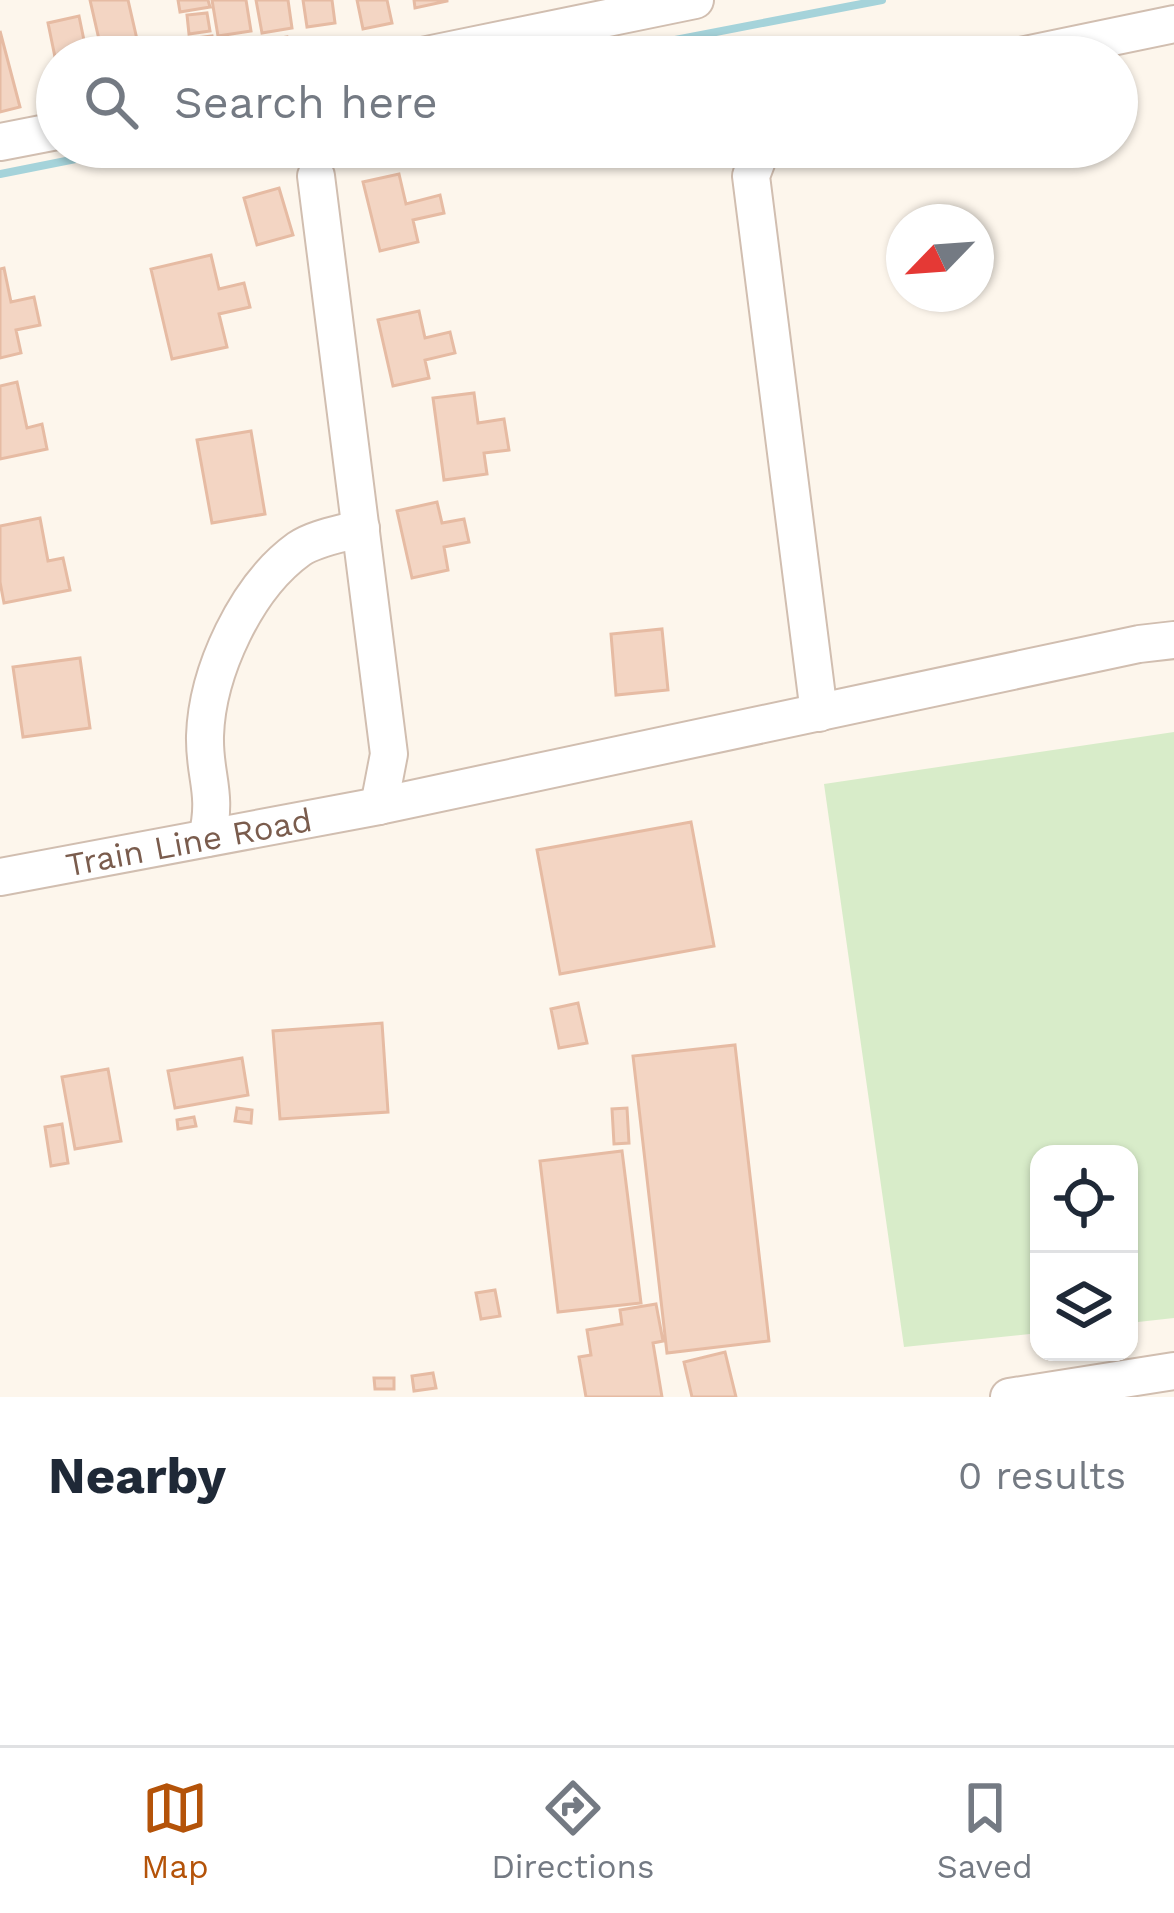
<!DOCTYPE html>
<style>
body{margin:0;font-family:"Work Sans",sans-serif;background:#f6f6f7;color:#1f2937}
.controls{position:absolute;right:36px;bottom:36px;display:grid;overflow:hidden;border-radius:24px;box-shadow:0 3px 9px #0004}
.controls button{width:108px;height:108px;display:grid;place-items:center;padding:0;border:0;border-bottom:3px solid #e0e1e3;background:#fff;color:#1f2937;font:60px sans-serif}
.compass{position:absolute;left:886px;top:204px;width:108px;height:108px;border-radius:50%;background:#fff;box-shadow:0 3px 9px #0004;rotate:245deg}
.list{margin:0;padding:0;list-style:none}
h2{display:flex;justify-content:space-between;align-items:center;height:156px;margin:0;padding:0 48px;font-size:51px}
h2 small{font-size:39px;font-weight:400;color:#747a83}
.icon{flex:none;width:66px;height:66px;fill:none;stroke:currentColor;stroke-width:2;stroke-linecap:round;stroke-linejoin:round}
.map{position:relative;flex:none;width:1174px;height:1397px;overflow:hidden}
.search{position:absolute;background:#fff;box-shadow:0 3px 9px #0004;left:36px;right:36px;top:36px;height:132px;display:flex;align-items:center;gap:30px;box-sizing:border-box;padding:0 42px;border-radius:66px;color:#747a83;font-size:45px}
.sheet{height:348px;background:#fff}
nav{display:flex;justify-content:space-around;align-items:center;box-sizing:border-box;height:168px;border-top:3px solid #e0e1e3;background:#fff;font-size:33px;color:#747a83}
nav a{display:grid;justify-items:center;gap:6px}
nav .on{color:#b45309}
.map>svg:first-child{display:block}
.green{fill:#d8ecc9}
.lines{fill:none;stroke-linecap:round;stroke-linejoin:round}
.stream{stroke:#a5d3da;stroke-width:8}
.building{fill:#f3d5c3;stroke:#e6bba3;stroke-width:3}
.minor-casing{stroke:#d1beb0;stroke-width:40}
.minor{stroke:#fff;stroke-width:36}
.labels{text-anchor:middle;stroke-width:12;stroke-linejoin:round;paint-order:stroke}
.street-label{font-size:33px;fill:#7a5c4d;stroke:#fffaf3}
</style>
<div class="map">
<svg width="1174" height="1397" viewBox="0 0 1174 1397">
<rect width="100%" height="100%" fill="#fdf6ec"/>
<path class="green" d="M1174,732V1318L1129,1323V1154H1039V1333L904,1347L824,784Z"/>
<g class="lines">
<path class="stream" d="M587,57L882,0
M0,174L136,147"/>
</g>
<path class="building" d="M90,0H128L141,57H103Z
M178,0H208L210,7L180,12Z
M212,0H246L251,31L218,36Z
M256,0H288L292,28L262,33Z
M303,0H332L335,23L307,27Z
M357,0H387L392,23L363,29Z
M414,0H447V1L415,8Z
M207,13L210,31L189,34L187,15Z
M79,16L87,55L57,57L56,62L48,23Z
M0,31L20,107L0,112Z
M212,36L215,57H191L188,39Z
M287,37L291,55L271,57L268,40Z
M399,174L406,204L440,195L444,213L413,220L418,242L380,251L363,182Z
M279,188L293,235L257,245L244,198Z
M211,255L219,289L244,283L250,307L219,314L227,347L172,359L151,269Z
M4,268L11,302L34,297L40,325L16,330L21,353L0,358V269Z
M419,311L425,338L450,332L455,353L425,360L429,378L393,386L378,320Z
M17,382L27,428L42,424L47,449L0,459V386Z
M474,393L478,423L504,419L509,450L484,453L487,474L444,480L433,398Z
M251,431L265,514L212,523L197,440Z
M437,502L442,523L464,519L469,542L444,547L448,570L412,578L397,511Z
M40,518L48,561L63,558L70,590L4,603L0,582V526Z
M662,629L668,690L616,695L611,634Z
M80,658L90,728L23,737L13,667Z
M691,822L714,946L560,974L537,850Z
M578,1003L587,1043L559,1048L551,1009Z
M382,1023L388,1112L280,1119L273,1031Z
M735,1045L769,1341L667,1353L633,1056Z
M242,1058L248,1095L175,1108L168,1071Z
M108,1069L121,1141L75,1149L62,1077Z
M237,1108L252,1110L251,1123L235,1121Z
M627,1108L629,1143L614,1144L612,1109Z
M194,1117L196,1126L178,1129L177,1120Z
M62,1124L68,1163L51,1166L45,1127Z
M622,1151L641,1303L558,1312L540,1161Z
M495,1290L500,1316L481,1319L476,1293Z
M656,1304L663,1341L653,1343L662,1397H586L579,1357L591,1355L587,1330L622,1324L620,1310Z
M725,1352L736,1397H692L684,1362Z
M433,1373L436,1388L414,1391L412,1376Z
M374,1378H394V1389H375Z"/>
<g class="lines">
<defs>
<g id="minor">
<path d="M417,57L695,0"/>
<path d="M1016,57L1174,24"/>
<path d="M0,142L57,131"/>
<path d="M762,147L751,176L819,713"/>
<path d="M316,176L389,754L379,806"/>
<path d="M207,838C218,792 204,777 205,736C207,672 246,587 299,549C315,538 342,534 361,528"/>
<path id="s1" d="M0,877L379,806L1139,644L1174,640"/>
<path d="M1009,1397L1174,1371"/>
</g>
</defs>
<use href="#minor" class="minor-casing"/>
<use href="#minor" class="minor"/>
</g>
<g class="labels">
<g class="street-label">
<text dy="12" stroke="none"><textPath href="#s1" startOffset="192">Train Line Road</textPath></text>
</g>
</g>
</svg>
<div class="controls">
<button><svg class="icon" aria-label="locate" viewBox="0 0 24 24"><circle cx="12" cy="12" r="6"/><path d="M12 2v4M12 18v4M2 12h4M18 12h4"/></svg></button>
<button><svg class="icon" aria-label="layers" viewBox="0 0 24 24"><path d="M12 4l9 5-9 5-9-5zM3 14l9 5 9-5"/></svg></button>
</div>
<svg class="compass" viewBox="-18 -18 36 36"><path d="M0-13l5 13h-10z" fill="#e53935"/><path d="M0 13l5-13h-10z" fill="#747a83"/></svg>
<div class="search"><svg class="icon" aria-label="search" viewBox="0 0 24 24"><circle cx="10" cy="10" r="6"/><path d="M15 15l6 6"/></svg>Search here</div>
</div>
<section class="sheet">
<h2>Nearby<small>0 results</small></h2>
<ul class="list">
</ul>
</section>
<nav>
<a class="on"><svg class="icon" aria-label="map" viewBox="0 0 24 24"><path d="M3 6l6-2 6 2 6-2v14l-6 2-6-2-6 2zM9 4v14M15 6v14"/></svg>Map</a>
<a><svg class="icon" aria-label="directions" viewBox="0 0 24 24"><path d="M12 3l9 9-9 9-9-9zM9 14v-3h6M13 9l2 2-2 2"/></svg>Directions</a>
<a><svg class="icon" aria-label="saved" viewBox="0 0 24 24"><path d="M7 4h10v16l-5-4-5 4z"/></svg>Saved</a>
</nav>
